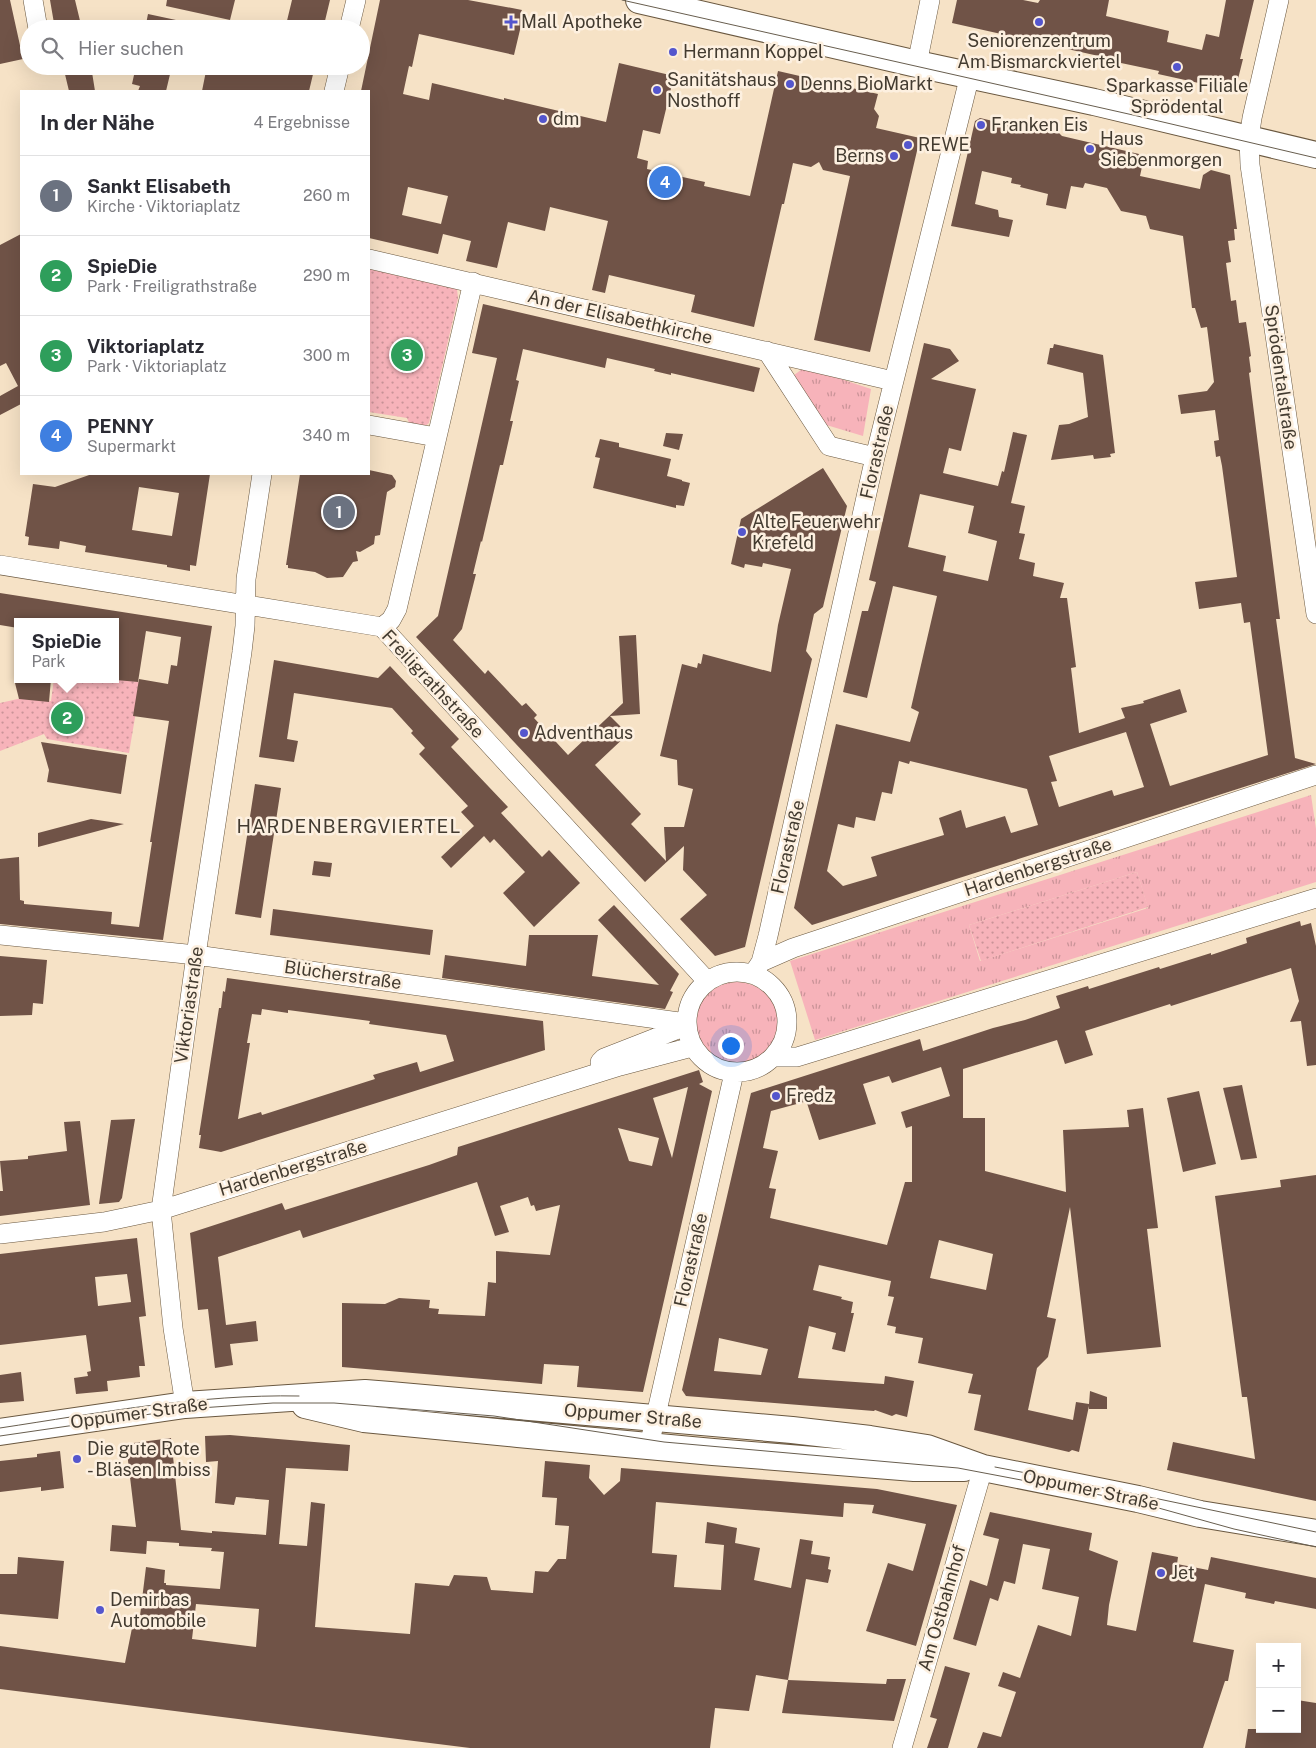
<!DOCTYPE html>
<html lang="de">
<meta charset="utf-8">
<style>
body{margin:0;font-family:"Public Sans",sans-serif;background:#f7f7f7;color:#2b2b33}
.controls{position:absolute;right:15px;bottom:15px;display:grid;overflow:hidden;border-radius:0px;box-shadow:0 5px 20px #0002}
.controls button{width:45px;height:45px;display:grid;place-items:center;padding:0;border:0;border-bottom:1px solid #e1e1e2;background:#fff;color:#2b2b33;font:25px sans-serif}
.you{position:absolute;left:730px;top:1045px;width:18px;height:18px;margin:-12px;border:4px solid #fff;border-radius:50%;background:#1a73e8;box-shadow:0 0 0 8px #1a73e833}
.badge{display:grid;place-items:center;width:32px;height:32px;border-radius:50%;background:#ea580c;color:#fff;font-size:16px;font-weight:700}
.pin{position:absolute;translate:-50% -50%;border:2px solid #fff;box-shadow:0 1px 5px #0006}
.popup{position:absolute;left:14px;top:618px;width:105px;height:65px;box-sizing:border-box;display:grid;place-content:center;border-radius:0px;background:#fff;filter:drop-shadow(0 1px 4px #0005);font-size:16px;white-space:nowrap;color:#7c7c81}
.popup b{font-size:19px;color:#2b2b33}
.popup::after{content:'';position:absolute;left:50%;top:100%;margin-left:-10px;border:10px solid transparent;border-top-color:#fff}
.list{margin:0;padding:0;list-style:none}
h2{display:flex;justify-content:space-between;align-items:center;height:65px;margin:0;padding:0 20px;font-size:21px}
h2 small{font-size:16px;font-weight:400;color:#7c7c81}
.list li{display:grid;grid-template-columns:32px 1fr auto;gap:15px;align-items:center;box-sizing:border-box;height:80px;padding:0 20px;border-top:1px solid #e1e1e2}
.list b{display:block;font-size:19px;white-space:nowrap}
.list p{margin:0;font-size:16px;white-space:nowrap;color:#7c7c81}
.list em{font-size:16px;font-style:normal;color:#7c7c81}
.icon{flex:none;width:28px;height:28px;fill:none;stroke:currentColor;stroke-width:2;stroke-linecap:round;stroke-linejoin:round}
.map{position:relative;flex:none;width:1316px;height:1748px;overflow:hidden}
.search{position:absolute;background:#fff;box-shadow:0 5px 20px #0002;left:20px;top:20px;width:350px;height:55px;display:flex;align-items:center;gap:12px;box-sizing:border-box;padding:0 18px;border-radius:28px;color:#7c7c81;font-size:19px}
.panel{position:absolute;background:#fff;box-shadow:0 5px 20px #0002;left:20px;top:90px;width:350px;height:385px;border-radius:0px}
.map>svg:first-child{display:block}
.grass{fill:url(#grass-tufts);fill-rule:evenodd}
.park{fill:url(#park-dots)}
.building{fill:#705347;fill-rule:evenodd}
.lines{fill:none;stroke-linecap:round;stroke-linejoin:round}
.minor-casing{stroke:#6a5840;stroke-width:20}
.secondary-casing{stroke:#6a5840;stroke-width:28}
.minor{stroke:#fff;stroke-width:19}
.secondary{stroke:#fff;stroke-width:26}
.tram{stroke:#685e4f;stroke-width:1}
.poi-dot{fill:#5456cd;stroke:#fdf0e0;stroke-width:2}
.labels{text-anchor:middle;stroke-width:5;stroke-linejoin:round;paint-order:stroke}
.poi-label{font-size:18px;fill:#433b30;stroke:#fdf0e0;text-anchor:start}
.street-label{font-size:18px;fill:#433b30;stroke:#fdf0e0}
.neighbourhood-label{font-size:19px;letter-spacing:1px;fill:#433b30;stroke:#fdf0e0}
</style>
<div class="map">
<svg width="1316" height="1748" viewBox="0 0 1316 1748">
<defs>
<pattern id="grass-tufts" width="24" height="20" patternUnits="userSpaceOnUse" patternTransform="scale(1.25)"><rect width="24" height="20" fill="#f7b3ba"/><path d="M3 7l-1-3M5 7V3M7 7l1-3M15 17l-1-3M17 17v-4M19 17l1-3" fill="none" stroke="#ca9398"/></pattern>
<pattern id="park-dots" width="8" height="8" patternUnits="userSpaceOnUse" patternTransform="scale(1.25)"><rect width="8" height="8" fill="#f7b3ba"/><path d="M2 2h.1M6 6h.1" fill="none" stroke="#ca9398" stroke-width="1.8" stroke-linecap="round"/></pattern>
</defs>
<rect width="100%" height="100%" fill="#f6e2c6"/>
<path class="grass" d="M805,367L871,389L863,436L823,424L790,378Z
M1311,795L1316,829V882L815,1040L790,961ZM1137,872L1148,908L980,961L969,925Z
M696 1023a41 41 0 1 1 82 0a41 41 0 1 1-82 0Z"/>
<path class="park" d="M369,269L457,289L458,298L429,423L425,426L410,425L407,418L369,412Z
M54,679H116L141,682L129,753L47,739L44,734L0,751V703L22,698L51,701Z
M1137,872L1148,907L981,961L969,925Z"/>
<path class="building" d="M0,0H10L23,59L0,64Z
M50,0H75L82,29H55Z
M167,0H235L230,20L166,6Z
M292,0H330L323,29H285Z
M380,0H468L512,8L522,10L521,12L524,13L514,55L419,34L412,67L409,66L403,94L429,100L432,83L504,100V98L606,122L619,63L674,76L660,134L643,130L637,158L648,161L647,169L705,182L704,186L750,196L778,71L878,94L874,109L879,116L876,128L920,138L870,352L814,340L850,176L823,170L819,162L811,167L793,163L784,204H782L754,327L691,312L695,295L609,275L605,293L592,290L608,221L550,207L545,231L508,222L497,268L466,261L471,241L443,234L438,254L369,238V91H361ZM408,187L448,196L441,224L402,215Z
M957,0H1023L1038,3L1040,0H1109L1106,16L1169,31L1167,42L1202,50L1206,34L1219,37L1226,0H1254L1240,59H1243L1235,91L1158,74L1159,71L1121,63V61L952,23Z
M148,14L190,23L189,29H145Z
M63,66H91L95,91H69Z
M136,66H172L166,91H138L140,86L132,84Z
M207,66H240L270,74L272,66H315L309,91H202Z
M980,118L1045,133L1046,130L1059,133L1062,136L1139,154L1143,162L1140,176L1200,189L1203,175L1211,170L1230,175L1237,229H1234L1235,240L1228,241L1231,262L1226,263L1231,301L1236,300L1239,323L1246,322L1251,356L1249,357L1251,372L1249,373L1280,619H1276L1295,758L1316,764L812,925L794,908L836,724L910,742L919,712L911,708L937,596L893,586L867,698L843,692L862,611H868L876,582L869,580L924,343L950,349L959,361L931,379L976,389L961,451L949,448L943,473L998,486L1002,471L1004,472L1013,432L1027,435L1011,503L1025,506L1019,533L1025,534L1019,559L1035,563L1033,576L1064,583L1060,598H1067L1076,667L1071,668L1079,733L1125,718L1121,708L1144,703L1143,701L1180,689L1187,712L1150,724L1170,786L1268,755L1250,622L1244,623L1241,603L1199,609L1195,582L1237,577L1222,466L1220,456L1216,457L1214,441L1219,440L1215,410L1181,414L1178,395L1207,391L1214,382L1207,327L1201,328L1195,308H1192L1183,236L1150,229L1146,216L1121,211L1107,188L1085,183L1083,188L1071,186L1066,209L1046,205L1048,194L1020,187L1021,185L1011,183L1012,178L982,171L975,204L998,210L999,217L1013,220L1009,237L951,226L975,121ZM920,494L974,506L968,533L997,541L988,581L943,571L946,556L908,547ZM1126,732L1144,787L1114,796L1112,790L1059,807L1051,782L1057,781L1049,756ZM899,761L909,764L910,761L1027,789L1038,825L1011,833L1005,816L966,828L961,810L939,818L944,835L871,857L877,876L843,886L827,871L838,824L854,828L856,817L875,821L882,792L892,794Z
M21,234V404L0,415V396L18,386L6,363L0,366V245Z
M483,304L760,368L754,392L671,373V375L654,371L655,369L607,358L605,368L523,349L516,380L519,381L510,421H513L503,465H500L482,542L481,541L473,574H476L462,629L453,640L485,674L488,670L522,706L526,703L537,715L534,718L568,755L623,703L619,636L636,635L640,714L610,716L628,734L595,765L641,814L631,824L666,861L664,827H684L693,789L678,785L677,760L660,756L682,664L697,668L698,663L701,664L703,654L771,672L778,625L791,569L763,563L762,567L745,564L744,568L731,564L741,519L823,468L847,506L823,607L814,614L806,651L812,659L745,947L715,956L680,919L707,895L683,870L684,846L645,882L416,637L438,616L497,358L472,353Z
M1054,344L1103,355L1115,453L1110,454L1111,457L1094,459L1093,455L1051,460L1059,425L1069,424L1088,417L1083,373L1047,364L1050,348H1053Z
M666,433L683,434L679,450L663,446Z
M600,439L619,443V447L671,459L667,476L682,480V481L690,483L684,506L676,505V508L593,488L600,458L595,457Z
M369,470L392,475L396,481L395,487L387,492L380,535L375,536L374,544L360,552L356,551L358,561L353,562L343,577L327,578L315,572L288,568V565H286L300,474H369Z
M92,474H210L196,566L190,565V571L167,567V565L85,552L86,546L60,541L59,549L28,545L29,537L25,536L33,484L55,487ZM139,487L179,493L172,536L132,530Z
M0,593L212,626L163,940L0,924V859L19,857L20,900L24,901V904L112,912L111,924L139,927L152,842H150L169,721L133,716L139,679L168,684L171,665L177,666L181,637L146,631L138,682L116,680V622H18V628L0,625Z
M274,660L378,678L390,666L459,739L451,747L508,807L501,813L542,857L549,850L580,883L534,927L503,893L525,872L494,839L490,843L484,836L451,868L441,857L474,826L461,812L468,806L419,754L425,748L411,733L413,731L392,708L294,693L287,739L298,741L294,762L259,757Z
M14,679H51L49,702L19,699Z
M41,742L127,755L121,794L47,782L49,770Z
M255,784L281,788L261,918L235,914Z
M91,819L124,824L38,847V833Z
M314,861L332,863L330,877L312,875Z
M614,905L679,974L670,991L673,992L665,1009L442,978L445,955L526,966L529,935H598L592,976L659,985L598,920Z
M273,909L433,930L430,955L270,935Z
M1300,921L1301,926L1311,923L1316,946V1065L1307,1066L1301,1021L1290,1022L1299,1001L1291,968L1171,1006L1170,1004L1085,1031L1093,1055L1065,1064L1057,1040L963,1069V1118H985V1171L1066,1192L1063,1130L1129,1127L1127,1110L1143,1108L1158,1228L1147,1229L1161,1347L1087,1354L1070,1207L1047,1317L1056,1319L1048,1357L1037,1368L1028,1410L1073,1420L1076,1402L1089,1404L1090,1391L1107,1397V1409H1089V1406L1079,1452L1072,1450L1069,1452L974,1430L981,1395L968,1393L973,1374L918,1363L923,1338L895,1333L896,1327L887,1325L894,1297L888,1296L891,1281L819,1265L813,1290L842,1297L841,1299L853,1302L851,1313H854L845,1352L832,1349L836,1333L809,1326L798,1378L884,1384L885,1376L914,1381L907,1417L896,1414L892,1416L875,1410L874,1411L686,1396L682,1390L751,1093L920,1039L923,1051L993,1028L1025,1020L1060,1008L1056,996L1088,986L1089,989L1159,967L1160,969L1211,953V955L1247,943L1246,938ZM941,1067L950,1096L901,1112L906,1128L912,1126V1182H905L887,1245L770,1218L776,1189L769,1188L778,1151L763,1148L771,1111L804,1102L805,1097L819,1140L876,1124L863,1084L889,1076L892,1083ZM939,1240L993,1254L986,1290L930,1278ZM719,1338L768,1349L761,1375L714,1371Z
M0,956L47,960L43,1004L33,1003L32,1015L0,1016Z
M227,978L543,1021L545,1050L221,1152L199,1148L201,1135H199L219,1008H221L223,991L225,992ZM262,1009L288,1013V1010L370,1021L369,1024L446,1035L454,1061L420,1072L417,1062L373,1075L375,1079L262,1115L261,1112L238,1119L250,1043H247L252,1014L261,1015Z
M699,1070L703,1082L699,1084L712,1091L643,1392L577,1387L579,1366L544,1364L542,1384L342,1367V1303L385,1304L399,1298L430,1300L429,1308L439,1309L438,1314L485,1316L488,1282L496,1283V1251L550,1255L560,1205L536,1211L534,1205L531,1206L528,1197L500,1206L509,1232L495,1236L477,1182L303,1238L300,1230L218,1257L226,1325L256,1321L258,1341L230,1344L233,1365L215,1368L208,1309L198,1310L190,1233L282,1203L285,1210L429,1165L457,1155L458,1147ZM688,1087L672,1158L653,1098ZM618,1128L659,1138L652,1166L629,1161Z
M1242,1085L1257,1158L1241,1160L1223,1088Z
M1199,1091L1216,1164L1183,1172L1167,1098Z
M135,1119L122,1198L119,1202L99,1204L111,1120Z
M80,1121L90,1205L0,1216V1191H3L0,1161L28,1159V1156L67,1151L64,1122Z
M1316,1175V1501L1167,1470L1173,1442L1255,1459L1247,1397H1242L1215,1196L1281,1187L1280,1180Z
M137,1238L146,1316L139,1317L145,1366H139L140,1377L107,1381L108,1391L76,1394L74,1378L88,1376L87,1372L91,1371L86,1335L0,1345V1254ZM127,1274L131,1302L98,1306L95,1277Z
M21,1372L24,1401L0,1403V1375Z
M230,1435L350,1445L348,1471L286,1468L279,1544L307,1546L311,1502L325,1504L315,1627L410,1634L415,1583L449,1586L454,1575L487,1577L491,1590L533,1593L535,1571L548,1572L558,1559H566L569,1526L555,1525L557,1498L542,1497L545,1461L590,1465L589,1478L604,1495L620,1481L621,1468L877,1489L957,1505L916,1646L866,1631L888,1563L913,1571L926,1524L872,1513L874,1505L844,1503L843,1517L656,1502L652,1553L677,1555L674,1587L721,1590L724,1545L705,1543L707,1522L737,1528L735,1543L760,1548L754,1580L791,1588L800,1539L813,1541L811,1554L830,1557L828,1569L831,1570L828,1583L806,1579L788,1680L756,1675L749,1711L715,1708L710,1748H470L0,1689V1646L125,1663L133,1623L139,1624L146,1567L165,1570L164,1583H166V1585L220,1589L224,1552L211,1551L212,1548L179,1546V1543L147,1541L146,1554L110,1551L112,1525L136,1527L126,1444L171,1438L181,1530L212,1533V1531L266,1535L269,1500L236,1497L234,1505L215,1503L218,1461L206,1462L205,1436ZM196,1604L259,1609L256,1647L192,1639Z
M60,1451L64,1488L41,1491V1487L0,1492V1461L37,1457V1454Z
M990,1512L1092,1533L1089,1550L1118,1561L1109,1605L1107,1625L1136,1631L1152,1552L1178,1557L1177,1564L1208,1570L1211,1557L1316,1578V1609L1275,1601L1274,1604L1245,1598L1246,1593L1205,1584L1193,1642L1234,1650L1228,1681H1225L1203,1748H977L983,1732L1001,1737L1016,1692L998,1686L1003,1672L1020,1678L1038,1625L1071,1636L1079,1597L1042,1589L1050,1549L1023,1544L1015,1584L1004,1581L998,1601L990,1598L976,1646L953,1639L970,1580L987,1586L999,1539L983,1535Z
M18,1557L64,1561L58,1619L0,1614V1574H17Z
M945,1666L970,1673L948,1748H927L937,1719L930,1717Z
M887,1679H906L894,1721L782,1713L788,1680L886,1684Z
M1297,1700L1316,1703V1748H1245L1248,1729H1297Z"/>
<g class="lines">
<defs>
<path id="minor" d="M33,0L38,29
M1279,0L1252,118L1249,139L1250,165L1316,614
M349,29L356,0
M917,64L930,0
M334,91L340,66
M369,259L893,381
M767,351L829,446L875,457
M369,425L436,437
M0,565L382,627L707,981
M382,627L391,620L397,609L473,282
M0,935L196,955L686,1023
M761,962L793,948L1316,775
M687 1022a50 50 0 1 1 100 0a50 50 0 1 1-100 0Z
M753,974L761,962L768,936L875,457L970,75
M773,1057H797L1316,898
M600,1062L604,1058L686,1026
M0,1234L104,1222L161,1210L620,1066L692,1047
M185,1405L173,1328L161,1210L196,955L242,652L245,626L246,579L262,474
M649,1446L734,1073
M902,1748L983,1468"/>
<path id="secondary" d="M639,0L917,64L1094,102L1316,155
M305,1405L364,1419L518,1434L713,1452L914,1468H964
M0,1432L185,1405L365,1393L390,1395L792,1430L870,1439L927,1448L983,1468L1138,1499L1200,1514L1316,1533"/>
</defs>
<use href="#minor" class="minor-casing"/>
<use href="#secondary" class="secondary-casing"/>
<use href="#minor" class="minor"/>
<use href="#secondary" class="secondary"/>
<path class="tram" d="M622,0L1133,115L1316,158
M0,1428C99,1413 199,1394 299,1396
M0,1436L185,1409L273,1403H334L494,1416L664,1442L958,1468L1137,1502L1234,1529L1316,1547
M995,1467L1135,1494L1316,1532"/>
</g>
<g class="poi-dot">
<path d="M508.5 14.5h5v5h5v5h-5v5h-5v-5h-5v-5h5z"/>
<circle cx="1039" cy="22" r="5"/>
<circle cx="673" cy="52" r="5"/>
<circle cx="1177" cy="67" r="5"/>
<circle cx="790" cy="84" r="5"/>
<circle cx="657" cy="90" r="5"/>
<circle cx="543" cy="119" r="5"/>
<circle cx="981" cy="125" r="5"/>
<circle cx="908" cy="145" r="5"/>
<circle cx="1090" cy="149" r="5"/>
<circle cx="894" cy="156" r="5"/>
<circle cx="742" cy="532" r="5"/>
<circle cx="524" cy="733" r="5"/>
<circle cx="776" cy="1096" r="5"/>
<circle cx="77" cy="1459" r="5"/>
<circle cx="1161" cy="1573" r="5"/>
<circle cx="100" cy="1610" r="5"/>
</g>
<g class="labels">
<g class="poi-label">
<text x="521" y="28">Mall Apotheke</text>
<text x="1039" y="47" text-anchor="middle">Seniorenzentrum<tspan x="1039" dy="21">Am Bismarckviertel</tspan></text>
<text x="683" y="58">Hermann Koppel</text>
<text x="667" y="86">Sanitätshaus<tspan x="667" dy="21">Nosthoff</tspan></text>
<text x="800" y="90">Denns BioMarkt</text>
<text x="1177" y="92" text-anchor="middle">Sparkasse Filiale<tspan x="1177" dy="21">Sprödental</tspan></text>
<text x="553" y="125">dm</text>
<text x="991" y="131">Franken Eis</text>
<text x="1100" y="145">Haus<tspan x="1100" dy="21">Siebenmorgen</tspan></text>
<text x="918" y="151">REWE</text>
<text x="884" y="162" text-anchor="end">Berns</text>
<text x="752" y="528">Alte Feuerwehr<tspan x="752" dy="21">Krefeld</tspan></text>
<text x="534" y="739">Adventhaus</text>
<text x="786" y="1102">Fredz</text>
<text x="87" y="1455">Die gute Rote<tspan x="87" dy="21">- Bläsen Imbiss</tspan></text>
<text x="1171" y="1579">Jet</text>
<text x="110" y="1606">Demirbas<tspan x="110" dy="21">Automobile</tspan></text>
</g>
<g class="street-label">
<text transform="translate(620 317) rotate(13)" y="6">An der Elisabethkirche</text>
<text transform="translate(1281 377) rotate(82)" y="6">Sprödentalstraße</text>
<text transform="translate(877 452) rotate(-77)" y="6">Florastraße</text>
<text transform="translate(433 684) rotate(47)" y="6">Freiligrathstraße</text>
<text transform="translate(788 847) rotate(-77)" y="6">Florastraße</text>
<text transform="translate(1038 867) rotate(-18)" y="6">Hardenbergstraße</text>
<text transform="translate(343 975) rotate(8)" y="6">Blücherstraße</text>
<text transform="translate(189 1005) rotate(-82)" y="6">Viktoriastraße</text>
<text transform="translate(293 1168) rotate(-17)" y="6">Hardenbergstraße</text>
<text transform="translate(691 1260) rotate(-77)" y="6">Florastraße</text>
<text transform="translate(139 1413) rotate(-8)" y="6">Oppumer Straße</text>
<text transform="translate(633 1416) rotate(5)" y="6">Oppumer Straße</text>
<text transform="translate(1091 1490) rotate(12)" y="6">Oppumer Straße</text>
<text transform="translate(942 1608) rotate(-74)" y="6">Am Ostbahnhof</text>
</g>
<g class="neighbourhood-label">
<text x="349" y="833">HARDENBERGVIERTEL</text>
</g>
</g>
</svg>
<div class="controls">
<button>+</button>
<button>−</button>
</div>
<div class="you"></div>
<div class="pin badge" style="left:339px;top:512px;background:#6b7280">1</div>
<div class="pin badge" style="left:67px;top:718px;background:#2e9e5b">2</div>
<div class="popup"><b>SpieDie</b>Park</div>
<div class="pin badge" style="left:407px;top:355px;background:#2e9e5b">3</div>
<div class="pin badge" style="left:665px;top:182px;background:#3f7fe0">4</div>
<div class="search"><svg class="icon" aria-label="search" viewBox="0 0 24 24"><circle cx="10" cy="10" r="6"/><path d="M15 15l6 6"/></svg>Hier suchen</div>
<section class="panel">
<h2>In der Nähe<small>4 Ergebnisse</small></h2>
<ul class="list">
<li><span class="badge" style="background:#6b7280">1</span><div><b>Sankt Elisabeth</b><p>Kirche · Viktoriaplatz</p></div><em>260 m</em></li>
<li><span class="badge" style="background:#2e9e5b">2</span><div><b>SpieDie</b><p>Park · Freiligrathstraße</p></div><em>290 m</em></li>
<li><span class="badge" style="background:#2e9e5b">3</span><div><b>Viktoriaplatz</b><p>Park · Viktoriaplatz</p></div><em>300 m</em></li>
<li><span class="badge" style="background:#3f7fe0">4</span><div><b>PENNY</b><p>Supermarkt</p></div><em>340 m</em></li>
</ul>
</section>
</div>
